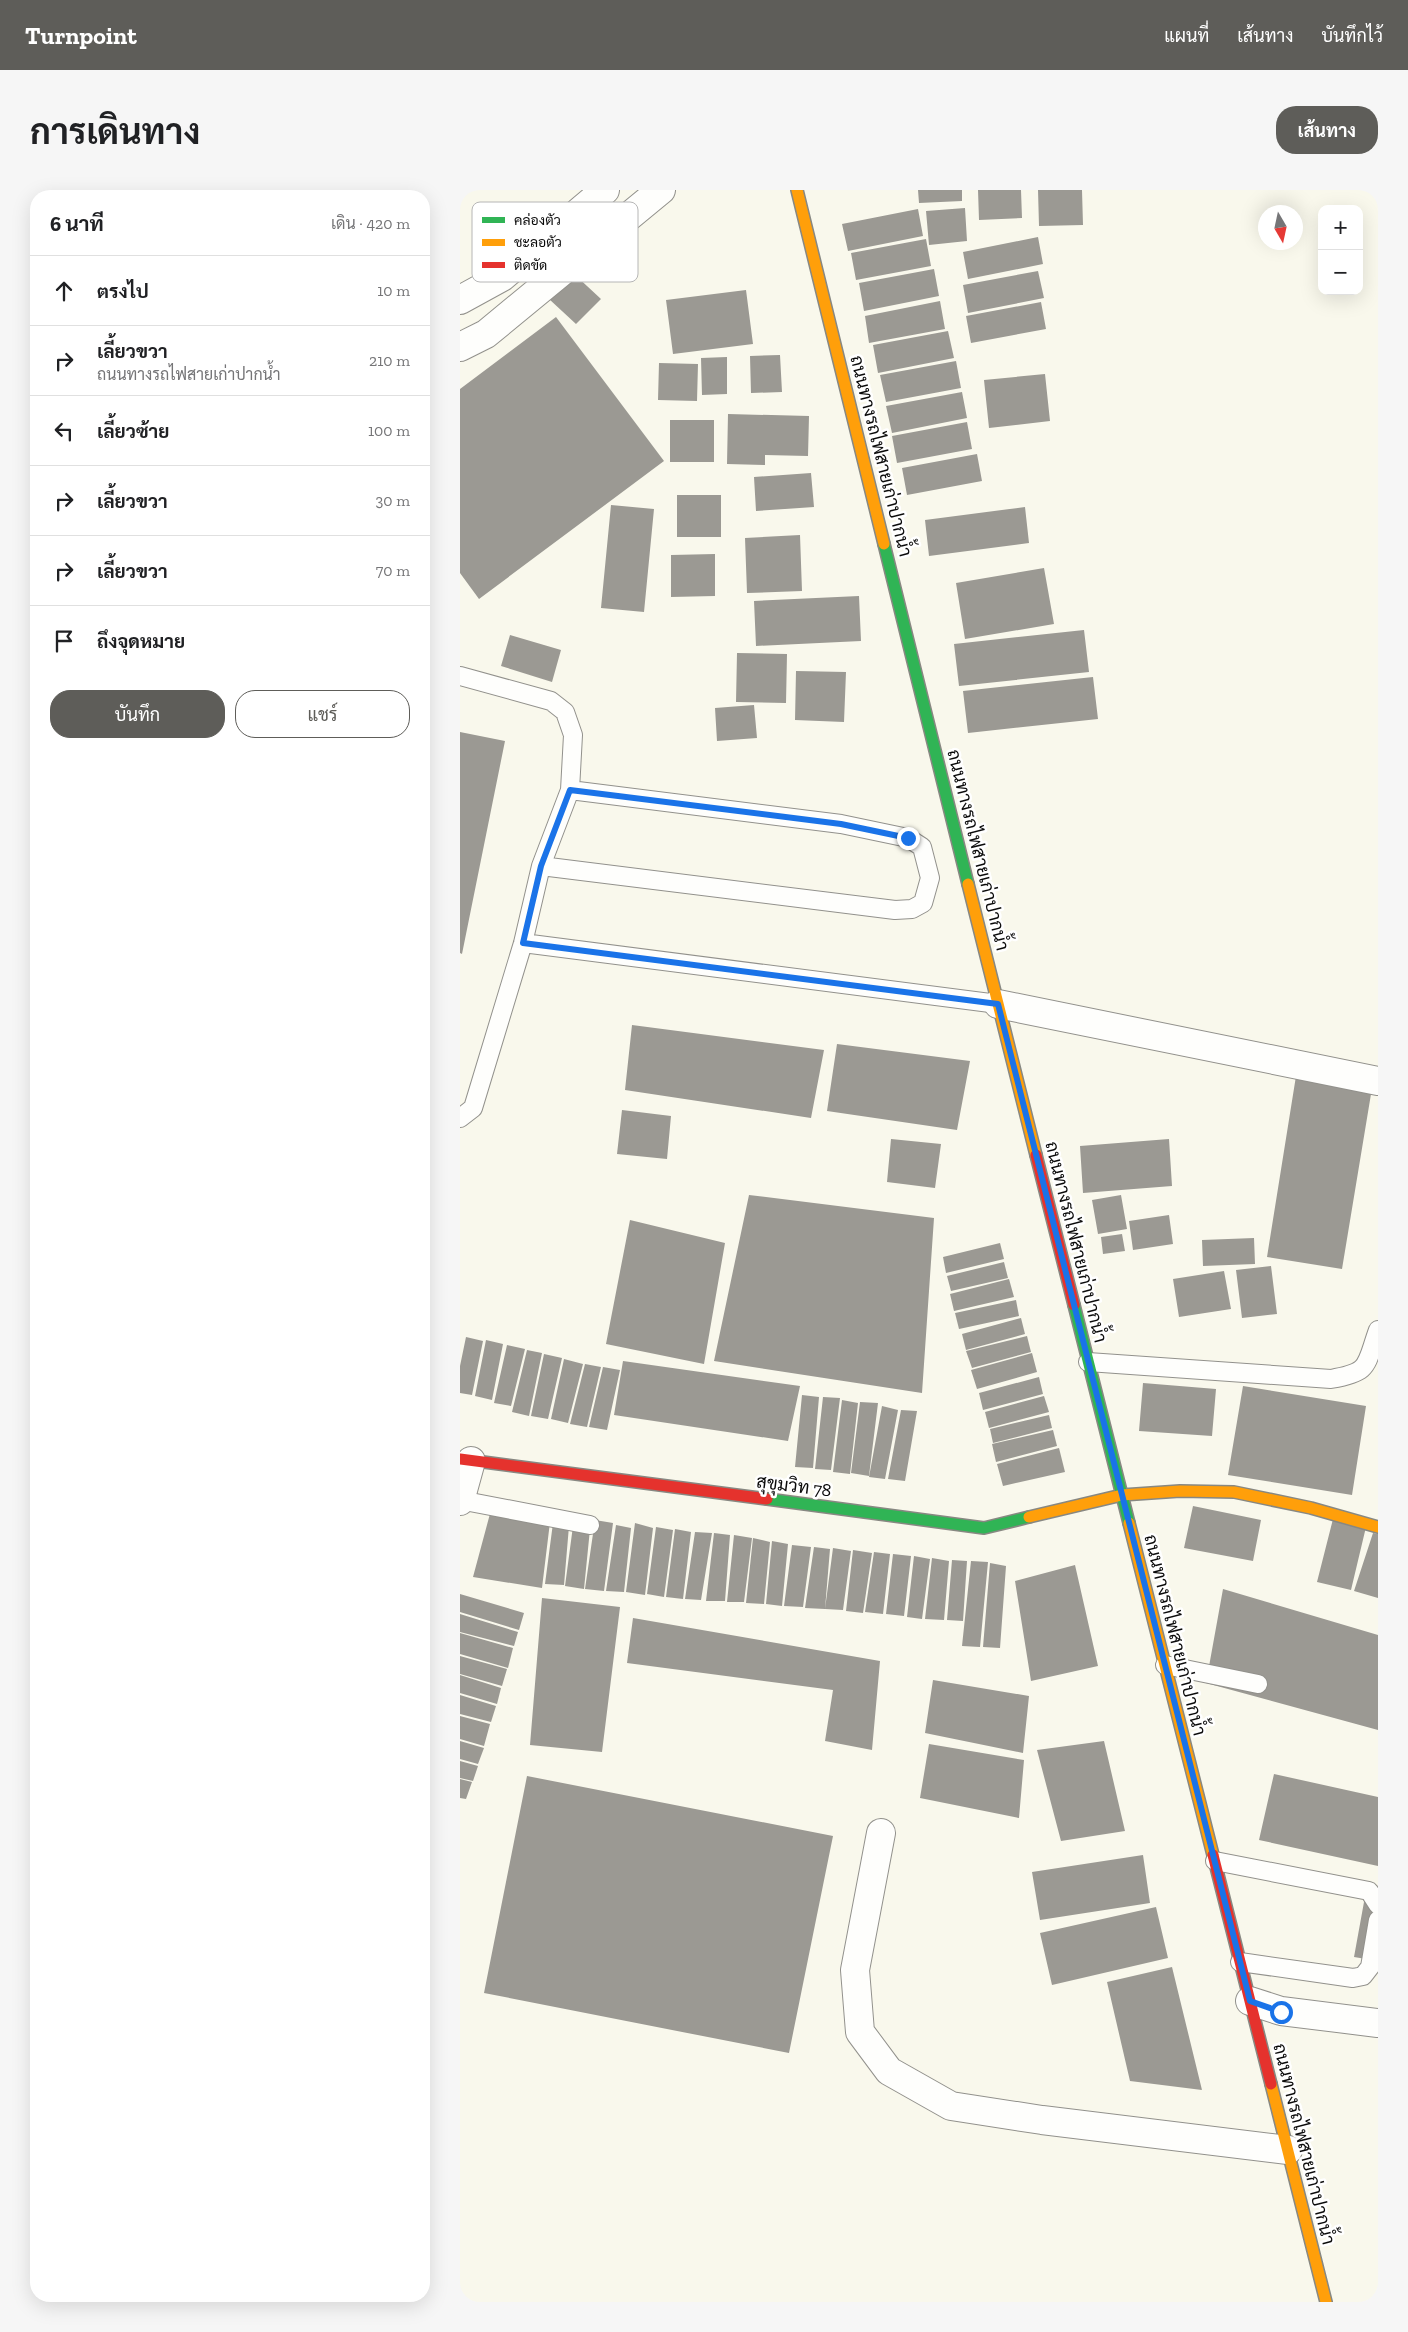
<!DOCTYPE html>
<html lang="th">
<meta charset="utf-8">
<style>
body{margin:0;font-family:"Zilla Slab",Sarabun,serif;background:#f6f6f6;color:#202124}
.controls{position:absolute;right:15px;top:15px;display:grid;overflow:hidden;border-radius:10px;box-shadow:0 5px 20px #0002}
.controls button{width:45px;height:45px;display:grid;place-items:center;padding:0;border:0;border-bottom:1px solid #e0e0e0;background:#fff;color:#202124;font:25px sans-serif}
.compass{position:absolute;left:798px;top:15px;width:45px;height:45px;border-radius:50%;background:#fff;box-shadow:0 5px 20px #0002;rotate:171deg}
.stop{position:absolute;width:15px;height:15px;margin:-11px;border:4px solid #1a73e8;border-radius:50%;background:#fff}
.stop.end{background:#1a73e8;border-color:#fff;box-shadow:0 1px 5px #0008}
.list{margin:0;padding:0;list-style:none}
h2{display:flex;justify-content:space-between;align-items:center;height:65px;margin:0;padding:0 20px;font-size:21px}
h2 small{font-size:16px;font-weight:400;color:#757577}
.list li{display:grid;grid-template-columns:32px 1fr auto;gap:15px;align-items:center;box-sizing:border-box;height:70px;padding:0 20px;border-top:1px solid #e0e0e0}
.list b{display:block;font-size:19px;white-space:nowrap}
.list p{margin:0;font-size:16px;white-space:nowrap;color:#757577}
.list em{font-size:16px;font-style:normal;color:#757577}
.actions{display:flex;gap:10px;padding:15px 20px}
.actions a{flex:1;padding:11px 0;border:1px solid #5e5d59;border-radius:20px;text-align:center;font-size:18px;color:#5e5d59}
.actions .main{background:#5e5d59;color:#fff}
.icon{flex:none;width:28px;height:28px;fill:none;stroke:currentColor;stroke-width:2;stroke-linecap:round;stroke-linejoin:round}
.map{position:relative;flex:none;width:918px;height:2112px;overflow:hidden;border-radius:20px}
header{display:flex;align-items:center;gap:30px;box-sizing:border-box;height:70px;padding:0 25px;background:#5e5d59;color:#fff}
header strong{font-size:24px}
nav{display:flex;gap:28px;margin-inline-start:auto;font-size:18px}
.intro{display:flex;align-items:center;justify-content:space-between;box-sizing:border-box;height:120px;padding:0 30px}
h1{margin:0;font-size:35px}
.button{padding:12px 22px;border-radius:20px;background:#5e5d59;color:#fff;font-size:18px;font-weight:700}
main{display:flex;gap:30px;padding:0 30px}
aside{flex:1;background:#fff;border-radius:20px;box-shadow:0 5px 20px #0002}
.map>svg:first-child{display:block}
.building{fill:#9b9993}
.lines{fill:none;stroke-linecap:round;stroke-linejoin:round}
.lane-casing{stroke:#92918c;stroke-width:20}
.street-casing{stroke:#92918c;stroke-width:30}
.fast-casing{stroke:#888882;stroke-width:14}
.slow-casing{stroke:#888882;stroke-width:14}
.jam-casing{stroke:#888882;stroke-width:14}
.lane{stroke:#fefefc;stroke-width:18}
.street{stroke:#fefefc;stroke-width:28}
.fast{stroke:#30b455;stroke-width:11}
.slow{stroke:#ff9f0a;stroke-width:11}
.jam{stroke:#e5322d;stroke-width:11}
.route{stroke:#1a73e8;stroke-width:6}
.labels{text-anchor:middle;stroke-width:5;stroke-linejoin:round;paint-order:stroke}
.street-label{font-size:18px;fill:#0a0a0a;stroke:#fff}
.key{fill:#fff;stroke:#b6b6b6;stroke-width:1}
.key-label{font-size:14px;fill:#0a0a0a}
</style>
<header>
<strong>Turnpoint</strong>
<nav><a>แผนที่</a><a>เส้นทาง</a><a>บันทึกไว้</a></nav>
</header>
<div class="intro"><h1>การเดินทาง</h1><a class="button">เส้นทาง</a></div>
<main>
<aside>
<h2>6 นาที<small>เดิน · 420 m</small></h2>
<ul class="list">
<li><svg class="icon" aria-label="ahead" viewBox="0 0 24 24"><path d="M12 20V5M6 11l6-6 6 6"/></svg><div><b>ตรงไป</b></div><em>10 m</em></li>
<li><svg class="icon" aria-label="right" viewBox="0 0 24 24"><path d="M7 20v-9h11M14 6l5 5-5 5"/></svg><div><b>เลี้ยวขวา</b><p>ถนนทางรถไฟสายเก่าปากน้ำ</p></div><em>210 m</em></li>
<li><svg class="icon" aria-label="left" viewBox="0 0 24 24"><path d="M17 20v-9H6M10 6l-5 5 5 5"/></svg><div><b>เลี้ยวซ้าย</b></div><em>100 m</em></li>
<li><svg class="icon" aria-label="right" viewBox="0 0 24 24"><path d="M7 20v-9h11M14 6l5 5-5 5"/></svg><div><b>เลี้ยวขวา</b></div><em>30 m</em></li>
<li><svg class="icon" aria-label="right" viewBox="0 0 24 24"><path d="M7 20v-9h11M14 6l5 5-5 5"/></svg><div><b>เลี้ยวขวา</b></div><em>70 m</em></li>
<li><svg class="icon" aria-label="arrive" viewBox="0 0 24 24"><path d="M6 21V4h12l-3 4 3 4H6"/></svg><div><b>ถึงจุดหมาย</b></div></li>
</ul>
<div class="actions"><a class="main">บันทึก</a><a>แชร์</a></div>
</aside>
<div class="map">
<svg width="918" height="2112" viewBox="0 0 918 2112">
<rect width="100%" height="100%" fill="#f9f8ec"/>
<path class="building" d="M458,0H502V11L459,13Z
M518,0H561L562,28L519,30Z
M578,0H622L623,35L579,36Z
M505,18L507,51L469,55L466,21Z
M458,19L463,46L388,61L382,34Z
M578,47L583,74L508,89L503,62Z
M466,49L471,76L396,90L391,63Z
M474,79L479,106L404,121L399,93Z
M578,81L584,108L508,123L503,95Z
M113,83L141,109L116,134L89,109Z
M286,100L293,154L213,164L206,110Z
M480,111L485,139L409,153L405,126Z
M581,112L586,139L511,153L506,126Z
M96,127L204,271L19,409L0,383V199Z
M488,141L494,168L418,183L413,155Z
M320,165L322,202L291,203L290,166Z
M267,167V204L242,205L241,168Z
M496,171L501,198L426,212L420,185Z
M199,173L238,174L237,211L198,210Z
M585,184L590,231L529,238L524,190Z
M502,202L507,228L432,243L426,216Z
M268,224L349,226L348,266L305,265V275L267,274Z
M210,230H254V272H210Z
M507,232L512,259L437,273L432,246Z
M517,264L522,291L447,305L442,278Z
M351,283L354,317L296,321L294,287Z
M217,305H261V347H217Z
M151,315L194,319L184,422L141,418Z
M565,317L569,353L469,366L465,330Z
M340,345L342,401L287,403L285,348Z
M255,364V406L211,407V365Z
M584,378L594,434L505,449L496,393Z
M399,406L401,451L296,456L294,411Z
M624,440L629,482L499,496L494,454Z
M50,445L101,460L92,492L41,476Z
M277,463L327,464L326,513L276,512Z
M336,481L386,482L384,532L335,530Z
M633,487L638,529L508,543L503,501Z
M294,515L297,548L257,551L255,518Z
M0,542L45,551L2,764L0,763Z
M172,835L364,860L351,928L165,900Z
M377,854L510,871L497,940L367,921Z
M836,886L912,898L882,1079L807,1067Z
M162,920L211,926L207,969L157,964Z
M431,949L481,954L475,998L427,992Z
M709,949L712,996L623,1003L620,956Z
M289,1005L474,1028L462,1203L254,1171Z
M661,1005L667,1039L638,1044L632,1010Z
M709,1025L713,1054L673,1060L669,1031Z
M170,1030L265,1053L244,1174L146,1154Z
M662,1044L665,1061L643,1064L641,1047Z
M794,1048L795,1074L743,1076L742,1050Z
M540,1053L544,1069L486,1083L483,1067Z
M544,1072L548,1088L491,1101L487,1086Z
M811,1076L817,1124L782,1128L776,1080Z
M764,1081L771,1119L719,1127L713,1089Z
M549,1089L554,1107L494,1121L490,1104Z
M556,1110L559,1126L499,1139L495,1123Z
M561,1128L565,1144L506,1160L502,1144Z
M567,1146L571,1162L512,1178L506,1161Z
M6,1147L23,1151L12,1205L0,1203V1176Z
M26,1150L43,1154L32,1210L15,1206Z
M47,1155L65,1159L51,1216L34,1213Z
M67,1160L82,1163L69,1226L52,1222Z
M572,1163L577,1182L517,1199L511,1180Z
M84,1164L102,1168L88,1229L71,1226Z
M104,1169L123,1174L108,1233L91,1229Z
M163,1171L340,1196L328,1251L154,1225Z
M125,1174L141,1177L127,1237L110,1234Z
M143,1177L160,1180L147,1240L129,1237Z
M579,1187L583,1204L523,1220L519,1203Z
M683,1193L756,1199L752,1246L679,1241Z
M783,1196L906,1216L892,1305L768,1285Z
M342,1205L359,1207L353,1278L335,1277Z
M584,1206L589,1222L529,1238L525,1222Z
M363,1207L380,1208L371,1280L355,1279Z
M382,1210L398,1213L390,1284L373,1282Z
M400,1212L418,1213L409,1286L391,1283Z
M422,1216L438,1220L425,1289L409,1287Z
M441,1220L457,1221L445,1291L428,1289Z
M589,1225L592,1238L533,1253L530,1239Z
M593,1240L597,1256L536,1272L532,1254Z
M599,1258L605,1282L543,1296L537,1274Z
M733,1316L801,1330L793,1371L724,1358Z
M31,1320L90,1332L82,1398L13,1387Z
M873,1329L906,1337L891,1400L857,1392Z
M135,1330L153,1333L144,1401L125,1399Z
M93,1333L109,1336L104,1395L85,1394Z
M175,1333L193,1338L185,1405L166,1402Z
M156,1335L171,1338L164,1402L146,1401Z
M113,1336L130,1339L124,1399L105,1396Z
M196,1337L213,1340L204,1407L187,1404Z
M215,1339L231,1342L223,1409L206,1407Z
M235,1342L252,1343L241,1410L225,1409Z
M254,1343L270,1345L265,1411H246Z
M913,1343L918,1344V1408L894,1401Z
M274,1345L292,1348L284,1412H267Z
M293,1348L310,1352L304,1414L286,1413Z
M312,1351L328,1354L322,1416L306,1414Z
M332,1355L351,1357L343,1417L324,1416Z
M354,1357L370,1359L365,1419L345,1418Z
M373,1358L391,1361L383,1420L365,1419Z
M393,1360L412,1363L403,1423L386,1421Z
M414,1362L430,1364L423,1424L405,1422Z
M433,1364L451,1366L444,1426L426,1424Z
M454,1366L470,1369L462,1429L447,1427Z
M472,1368L489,1371L484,1430L465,1429Z
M492,1370L507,1371L503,1431L487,1430Z
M511,1371L528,1372L520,1457L502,1456Z
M530,1373L546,1376L540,1458L523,1457Z
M615,1375L638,1476L571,1491L555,1391Z
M763,1399L918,1445V1540L746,1493Z
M0,1404L64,1423L59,1440L0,1422Z
M82,1408L160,1417L142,1562L70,1555Z
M0,1424L58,1442L54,1456L0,1442Z
M173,1428L420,1471L412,1560L365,1551L373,1500L167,1473Z
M0,1443L53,1458L48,1478L0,1464Z
M0,1466L47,1479L42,1496L0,1484Z
M0,1485L41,1498L37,1514L0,1503Z
M473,1490L569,1506L563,1563L465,1543Z
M0,1505L36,1516L31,1532L0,1524Z
M0,1526L30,1534L24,1556L0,1549Z
M0,1551L24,1558L18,1574L0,1569Z
M644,1551L665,1641L601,1651L577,1560Z
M469,1554L564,1570L559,1628L460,1608Z
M0,1571L18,1576L13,1591L0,1588Z
M814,1584L918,1607V1676L799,1650Z
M67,1586L373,1646L329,1863L24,1803Z
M0,1589L12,1592L6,1609L0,1608Z
M683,1665L690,1713L580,1730L572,1682Z
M904,1712L918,1715V1771L894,1767Z
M696,1717L708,1768L592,1795L580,1743Z
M712,1777L742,1900L670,1891L647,1792Z"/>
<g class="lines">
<defs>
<path id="lane" d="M0,486L91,511L105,522L113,545L110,600L81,676L63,753L13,918L0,928
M81,676L435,720L452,719L463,713L470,688L462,657L448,648L381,634L110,600
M63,753L538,814
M628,1172L871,1189C911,1182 905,1176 918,1140
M0,1310L130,1335
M705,1475L798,1494
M755,1671L909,1701L918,1715
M780,1772L893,1788L903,1786L910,1777L918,1730"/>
<path id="street" d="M0,110L42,87L145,0
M0,157L26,144L201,0
M538,814L918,891
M0,1311L11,1271
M421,1643L395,1780L400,1842L429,1881L491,1916L582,1930L828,1960
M790,1811L821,1821L918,1833"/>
<path id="fast" d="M424,354L508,694
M614,1115L669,1333
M307,1309L524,1338L569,1327"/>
<path id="slow" d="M337,0L424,354
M508,694L576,965
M569,1327L662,1305L720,1301L774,1302L851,1318L918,1337
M669,1333L753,1665
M811,1894L866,2112"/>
<path id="jam" d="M576,965L614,1115
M0,1269L307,1309
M753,1665L811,1894"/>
</defs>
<use href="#lane" class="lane-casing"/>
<use href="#street" class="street-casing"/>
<use href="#fast" class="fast-casing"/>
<use href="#slow" class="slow-casing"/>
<use href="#jam" class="jam-casing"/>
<use href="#lane" class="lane"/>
<use href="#street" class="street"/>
<use href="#fast" class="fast"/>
<use href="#slow" class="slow"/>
<use href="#jam" class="jam"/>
</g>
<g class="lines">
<path class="route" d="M448,648L381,634L110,600L81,676L63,753L538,814L790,1811L821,1822"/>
</g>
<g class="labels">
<g class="street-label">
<text transform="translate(421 266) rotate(76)" y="6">ถนนทางรถไฟสายเก่าปากน้ำ</text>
<text transform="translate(518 660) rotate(76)" y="6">ถนนทางรถไฟสายเก่าปากน้ำ</text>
<text transform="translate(616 1052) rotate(76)" y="6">ถนนทางรถไฟสายเก่าปากน้ำ</text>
<text transform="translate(334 1296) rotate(7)" y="6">สุขุมวิท 78</text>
<text transform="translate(715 1445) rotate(76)" y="6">ถนนทางรถไฟสายเก่าปากน้ำ</text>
<text transform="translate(844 1954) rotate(76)" y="6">ถนนทางรถไฟสายเก่าปากน้ำ</text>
</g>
</g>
<rect x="12" y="12" width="166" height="80" rx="8" class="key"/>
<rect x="22" y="27" width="23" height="6" fill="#30b455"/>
<rect x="22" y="49" width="23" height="7" fill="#ff9f0a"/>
<rect x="22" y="72" width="23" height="6" fill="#e5322d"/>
<g class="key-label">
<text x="54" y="35">คล่องตัว</text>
<text x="54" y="57">ชะลอตัว</text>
<text x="54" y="80">ติดขัด</text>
</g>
</svg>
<div class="controls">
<button>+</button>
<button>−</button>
</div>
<svg class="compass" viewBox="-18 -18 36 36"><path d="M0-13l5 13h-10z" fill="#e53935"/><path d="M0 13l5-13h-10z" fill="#757577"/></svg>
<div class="stop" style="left:821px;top:1822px"></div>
<div class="stop end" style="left:448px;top:648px"></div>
</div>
</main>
